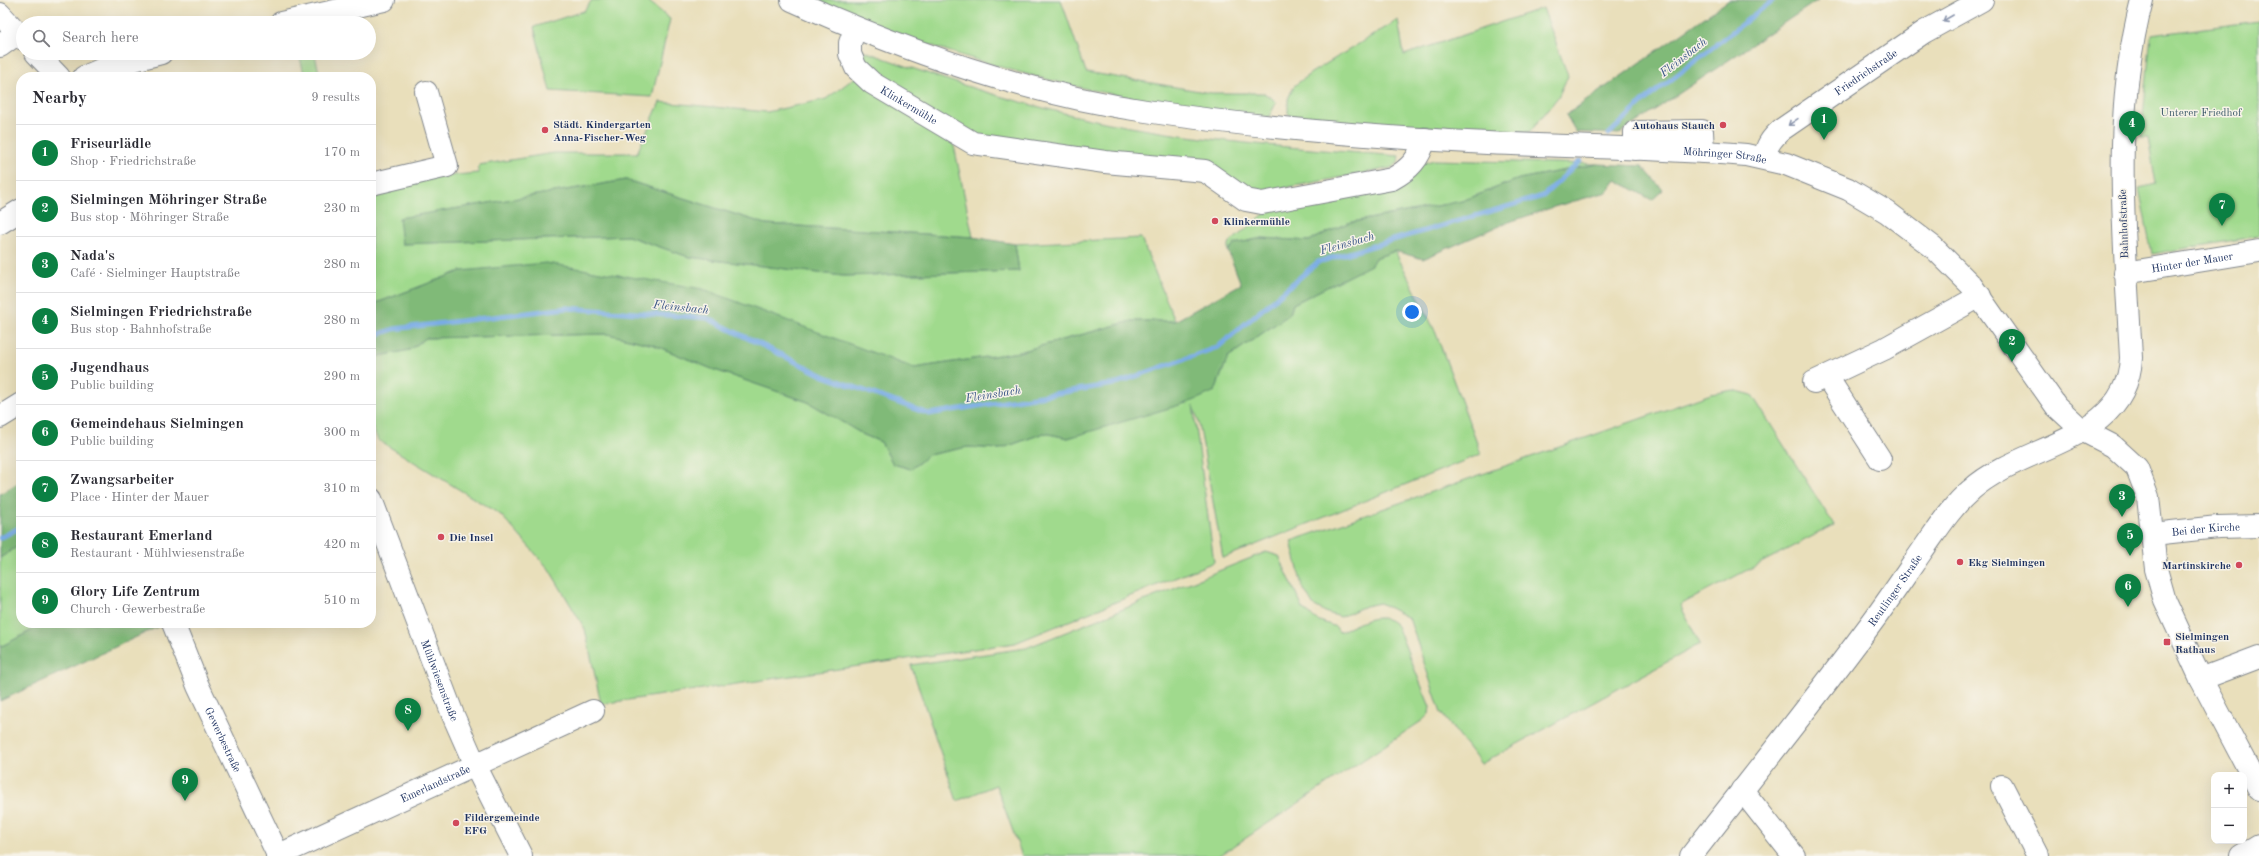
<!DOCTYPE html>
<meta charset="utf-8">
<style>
body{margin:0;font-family:"Old Standard TT",serif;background:#f2f2f3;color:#2b2b33}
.controls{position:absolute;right:12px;bottom:12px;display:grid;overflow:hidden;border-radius:8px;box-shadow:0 4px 16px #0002}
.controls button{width:36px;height:36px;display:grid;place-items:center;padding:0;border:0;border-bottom:1px solid #e1e1e2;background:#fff;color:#2b2b33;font:20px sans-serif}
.you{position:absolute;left:1412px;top:312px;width:14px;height:14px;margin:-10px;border:3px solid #fff;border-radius:50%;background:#1a73e8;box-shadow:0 0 0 6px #1a73e833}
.badge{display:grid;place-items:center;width:26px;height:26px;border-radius:50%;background:#0b8043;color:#fff;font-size:13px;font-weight:700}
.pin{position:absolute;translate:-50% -33px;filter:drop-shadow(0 1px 2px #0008)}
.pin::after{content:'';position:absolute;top:21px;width:14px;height:12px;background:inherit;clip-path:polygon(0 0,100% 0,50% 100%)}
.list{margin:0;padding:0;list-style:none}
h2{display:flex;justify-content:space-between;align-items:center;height:52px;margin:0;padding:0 16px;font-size:17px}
h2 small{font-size:13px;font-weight:400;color:#7c7c81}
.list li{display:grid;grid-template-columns:26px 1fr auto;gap:12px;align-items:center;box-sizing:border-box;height:56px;padding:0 16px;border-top:1px solid #e1e1e2}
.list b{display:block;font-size:15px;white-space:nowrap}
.list p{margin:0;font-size:13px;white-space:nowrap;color:#7c7c81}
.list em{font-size:13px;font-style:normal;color:#7c7c81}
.icon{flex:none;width:22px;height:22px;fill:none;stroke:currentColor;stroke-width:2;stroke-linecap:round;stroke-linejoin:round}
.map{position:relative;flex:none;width:2259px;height:856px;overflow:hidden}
.search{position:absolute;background:#fff;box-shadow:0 4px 16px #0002;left:16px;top:16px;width:360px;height:44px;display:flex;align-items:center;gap:10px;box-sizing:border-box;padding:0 14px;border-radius:22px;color:#7c7c81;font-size:15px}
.panel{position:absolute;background:#fff;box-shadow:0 4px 16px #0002;left:16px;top:72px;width:360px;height:556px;border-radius:16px}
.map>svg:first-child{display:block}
.green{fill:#a0da8d;stroke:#5e8476}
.forest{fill:#80ba78;stroke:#4e746b}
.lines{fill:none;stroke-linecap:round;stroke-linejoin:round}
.stream{stroke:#79ace5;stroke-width:5}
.minor-casing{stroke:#82878c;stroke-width:24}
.major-casing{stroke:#82878c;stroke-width:24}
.minor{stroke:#fff;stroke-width:22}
.major{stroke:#fff;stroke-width:22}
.oneway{stroke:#8d97ae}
.poi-dot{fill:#d1495b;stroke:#f7f3e8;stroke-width:1.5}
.labels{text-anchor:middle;stroke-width:3;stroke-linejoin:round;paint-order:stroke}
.street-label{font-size:11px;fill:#1b2f5e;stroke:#f7f3e8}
.park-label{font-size:11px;fill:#3c5a6a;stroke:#f7f3e8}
.poi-label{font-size:11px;font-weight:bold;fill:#1b2f5e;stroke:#f7f3e8;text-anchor:start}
.water-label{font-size:12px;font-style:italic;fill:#375486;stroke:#f7f3e8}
</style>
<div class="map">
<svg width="2259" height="856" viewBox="0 0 2259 856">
<rect width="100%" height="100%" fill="#f7f3e8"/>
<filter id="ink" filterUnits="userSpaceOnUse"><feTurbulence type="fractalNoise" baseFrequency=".025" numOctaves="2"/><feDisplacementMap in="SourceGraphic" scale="8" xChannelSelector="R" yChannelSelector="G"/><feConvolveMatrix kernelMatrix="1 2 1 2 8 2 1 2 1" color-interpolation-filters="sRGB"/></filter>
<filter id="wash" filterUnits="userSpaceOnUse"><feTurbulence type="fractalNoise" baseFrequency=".012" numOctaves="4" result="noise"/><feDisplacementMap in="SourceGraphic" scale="16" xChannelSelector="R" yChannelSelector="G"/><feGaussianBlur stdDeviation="0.9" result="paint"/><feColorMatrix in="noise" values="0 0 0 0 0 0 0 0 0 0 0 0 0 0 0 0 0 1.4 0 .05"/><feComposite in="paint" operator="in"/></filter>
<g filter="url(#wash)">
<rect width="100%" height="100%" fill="#e9dfbb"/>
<path class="green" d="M592,0H647L670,19L652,97L550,91L534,27L584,11Z
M816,0H1061L1086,72L1211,93H1263L1271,97L1276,103L1269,117C1210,109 1150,103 1092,90C997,69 904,40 816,0Z
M1543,8L1568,76L1558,97L1530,132L1294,120L1288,113V99L1294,86L1311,73L1398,20L1404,55Z
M2259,21V236L2152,254L2139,188L2156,184L2148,137H2141L2151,35Z
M859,49C934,77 1011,102 1090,119C1191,141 1296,148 1399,156L1398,163L1391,168L1252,194L1212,168L975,137L873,80Z
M315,55L320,77H305L300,58Z
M857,76L953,141L973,237L766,224L626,180L400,218L402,244L628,236L689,257L843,276L1019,271L1015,244L1141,238L1175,321H1131L1019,352L914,368L864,350L461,271L371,305V188L435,177L478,173L479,165L554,153H637L660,102L767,112L826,99Z
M1434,160L1597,164L1519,179L1462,201L1348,223L1309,241L1262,238L1234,244L1228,251V244L1269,210Z
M1395,251L1435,331L1481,454L1223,558L1199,423L1193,405L1214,562L1015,643L601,704L585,629L549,569L501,515L378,440L371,424V358L409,350L426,338L608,334L654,345L712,369L808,402L864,435L881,442L893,464L911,469L928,455L968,447L1000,449L1044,433L1068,438L1215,391L1228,357L1290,314L1293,304L1370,265L1375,258Z
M1733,390L1752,395L1834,525L1680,605L1700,644L1481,764L1441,713L1409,618L1380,603L1365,606L1341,617L1327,613L1313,605L1302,586L1291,541L1711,394Z
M21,544V623H46L0,647V558Z
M1266,552L1279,556L1303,609L1317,620L1336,627L1339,632C1357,625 1381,608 1397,626L1430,707L1429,714L1423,720L1219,856H1022L996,785L957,801L911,665L1026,648Z"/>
<path class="forest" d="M1729,0H1818L1619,134L1576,132L1566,115Z
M1597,164L1642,166L1663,190L1652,200L1616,180L1607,192L1557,206L1506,223L1423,259L1395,251L1375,258L1371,265L1293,304L1290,314L1228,357L1215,391L1193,401L1068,438L1044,433L1000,449L968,447L928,455L911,469L893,464L881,442L864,435L808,402L712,369L654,345L608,334L426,338L409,350L371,358V305L461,271L546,263L703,289L914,368L1019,352L1131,321H1175L1241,284L1228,251L1234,244L1262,238L1309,241L1348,223L1462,201L1519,179Z
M626,180L766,224L973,237L1015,244L1019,271L843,276L689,257L628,236L402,244L399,218Z
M21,481V544L0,558V494Z
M46,623H161L162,625L0,701V647Z"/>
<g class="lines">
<path class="stream" d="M1609,134L1645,100L1773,0
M371,337L394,329L567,308L707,318L824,376L929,414L1114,384L1218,347L1318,262L1543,196L1580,161
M0,538L21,527"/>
</g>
</g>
<g filter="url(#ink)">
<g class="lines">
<defs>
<g id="minor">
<path d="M0,14L23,39"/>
<path d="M281,23L384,0"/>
<path id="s1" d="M855,29L850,43V54L856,68L872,83L973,143L1105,162L1205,171L1246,200L1262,203L1392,179C1410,169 1419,159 1425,139"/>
<path d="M0,46L18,33"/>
<path d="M36,53L59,77"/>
<path d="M84,77L110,66L161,53"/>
<path d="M1635,149V132L1702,131L1703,152"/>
<path id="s2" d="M1764,158C1767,145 1771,139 1781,130L1924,32L1982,0"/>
<path d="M371,184L447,166L426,92"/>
<path d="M0,223L21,210"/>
<path id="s3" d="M2125,273L2259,251"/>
<path d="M1827,377L1880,459"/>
<path d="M1814,382L1884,349L1980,296"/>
<path d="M0,417L21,404"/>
<path id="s4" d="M371,499L453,715L475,765L521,856"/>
<path id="s5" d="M2153,534L2218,527L2259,526"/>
<path id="s6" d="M173,623L198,686L278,855"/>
<path d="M2201,679L2259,657"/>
<path d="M2002,786L2038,856"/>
<path d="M1742,790L1794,856"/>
<path id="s7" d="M277,856L593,711"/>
<path id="s8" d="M1691,856C1750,780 1810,706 1867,629C1886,604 1904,577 1922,551C1937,530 1951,507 1971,490C2021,444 2127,442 2131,358C2125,238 2111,118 2142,0"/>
<path d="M2241,856L2259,845"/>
</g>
<g id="major">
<path id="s9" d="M792,0C905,51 1023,93 1146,111C1259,128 1373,137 1487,143C1573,147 1660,148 1746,155L1786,164L1848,189L1887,212L1933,247L1971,285L2056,406L2082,430L2113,446L2137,468L2148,497L2156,569L2165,601L2201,679L2259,789"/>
</g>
</defs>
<use href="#minor" class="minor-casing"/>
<use href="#major" class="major-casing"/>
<use href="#minor" class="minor"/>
<use href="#major" class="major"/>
</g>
<defs><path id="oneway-shaft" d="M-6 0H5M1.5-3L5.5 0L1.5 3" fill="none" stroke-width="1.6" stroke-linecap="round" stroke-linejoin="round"/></defs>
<g class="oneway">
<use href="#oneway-shaft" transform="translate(1948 18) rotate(150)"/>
<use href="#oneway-shaft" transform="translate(1793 122) rotate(145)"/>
</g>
</g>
<g class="poi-dot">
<circle cx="1723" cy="125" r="4"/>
<circle cx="545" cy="130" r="4"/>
<circle cx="1215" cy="221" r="4"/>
<circle cx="441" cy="537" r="4"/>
<circle cx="1960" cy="562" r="4"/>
<circle cx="2239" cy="565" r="4"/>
<rect x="2163" y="638" width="8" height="8" rx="2"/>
<circle cx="456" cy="823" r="4"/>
</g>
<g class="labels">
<g class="street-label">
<text dy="4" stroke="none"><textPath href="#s2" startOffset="136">Friedrichstraße</textPath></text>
<text dy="4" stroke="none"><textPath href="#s1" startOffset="106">Klinkermühle</textPath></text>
<text dy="4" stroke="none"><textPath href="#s9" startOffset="953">Möhringer Straße</textPath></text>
<text transform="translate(2123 224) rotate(-92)" y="4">Bahnhofstraße</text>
<text dy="4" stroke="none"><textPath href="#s3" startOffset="68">Hinter der Mauer</textPath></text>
<text dy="4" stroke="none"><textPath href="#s5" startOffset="53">Bei der Kirche</textPath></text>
<text dy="4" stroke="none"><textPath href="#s8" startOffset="335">Reutlinger Straße</textPath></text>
<text dy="4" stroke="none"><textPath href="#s4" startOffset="194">Mühlwiesenstraße</textPath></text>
<text dy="4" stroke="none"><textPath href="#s6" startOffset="127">Gewerbestraße</textPath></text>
<text dy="4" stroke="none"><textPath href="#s7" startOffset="174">Emerlandstraße</textPath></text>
</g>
<g class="park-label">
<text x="2201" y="116">Unterer Friedhof</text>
</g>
<g class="poi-label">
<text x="553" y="128">Städt. Kindergarten<tspan x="553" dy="13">Anna-Fischer-Weg</tspan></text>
<text x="1715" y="129" text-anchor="end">Autohaus Stauch</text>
<text x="1223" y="225">Klinkermühle</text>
<text x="449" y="541">Die Insel</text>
<text x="1968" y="566">Ekg Sielmingen</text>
<text x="2231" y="569" text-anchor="end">Martinskirche</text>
<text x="2175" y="640">Sielmingen<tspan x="2175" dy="13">Rathaus</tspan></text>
<text x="464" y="821">Fildergemeinde<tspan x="464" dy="13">EFG</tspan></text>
</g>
<g class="water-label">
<text transform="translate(1683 57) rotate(-38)" y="4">Fleinsbach</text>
<text transform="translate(1347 243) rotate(-16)" y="4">Fleinsbach</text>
<text transform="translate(681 307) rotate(6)" y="4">Fleinsbach</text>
<text transform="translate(993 394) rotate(-9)" y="4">Fleinsbach</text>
</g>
</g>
</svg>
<div class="controls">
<button>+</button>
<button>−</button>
</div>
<div class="you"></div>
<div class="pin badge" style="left:1824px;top:140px">1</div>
<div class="pin badge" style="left:2012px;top:362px">2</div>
<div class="pin badge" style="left:2122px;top:517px">3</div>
<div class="pin badge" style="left:2132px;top:144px">4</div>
<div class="pin badge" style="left:2130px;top:556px">5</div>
<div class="pin badge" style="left:2128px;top:607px">6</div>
<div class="pin badge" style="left:2222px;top:226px">7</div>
<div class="pin badge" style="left:408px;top:731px">8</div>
<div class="pin badge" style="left:185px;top:801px">9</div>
<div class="search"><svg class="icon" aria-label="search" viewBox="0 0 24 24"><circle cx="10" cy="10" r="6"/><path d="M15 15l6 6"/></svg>Search here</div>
<section class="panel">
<h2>Nearby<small>9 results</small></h2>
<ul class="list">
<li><span class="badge">1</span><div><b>Friseurlädle</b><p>Shop · Friedrichstraße</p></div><em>170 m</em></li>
<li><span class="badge">2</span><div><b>Sielmingen Möhringer Straße</b><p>Bus stop · Möhringer Straße</p></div><em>230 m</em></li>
<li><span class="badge">3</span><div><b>Nada's</b><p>Café · Sielminger Hauptstraße</p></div><em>280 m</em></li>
<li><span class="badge">4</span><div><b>Sielmingen Friedrichstraße</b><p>Bus stop · Bahnhofstraße</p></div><em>280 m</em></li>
<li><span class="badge">5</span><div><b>Jugendhaus</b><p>Public building</p></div><em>290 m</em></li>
<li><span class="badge">6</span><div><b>Gemeindehaus Sielmingen</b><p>Public building</p></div><em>300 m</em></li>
<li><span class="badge">7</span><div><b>Zwangsarbeiter</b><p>Place · Hinter der Mauer</p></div><em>310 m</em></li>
<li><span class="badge">8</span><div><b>Restaurant Emerland</b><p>Restaurant · Mühlwiesenstraße</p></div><em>420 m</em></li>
<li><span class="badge">9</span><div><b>Glory Life Zentrum</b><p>Church · Gewerbestraße</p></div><em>510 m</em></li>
</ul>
</section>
</div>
